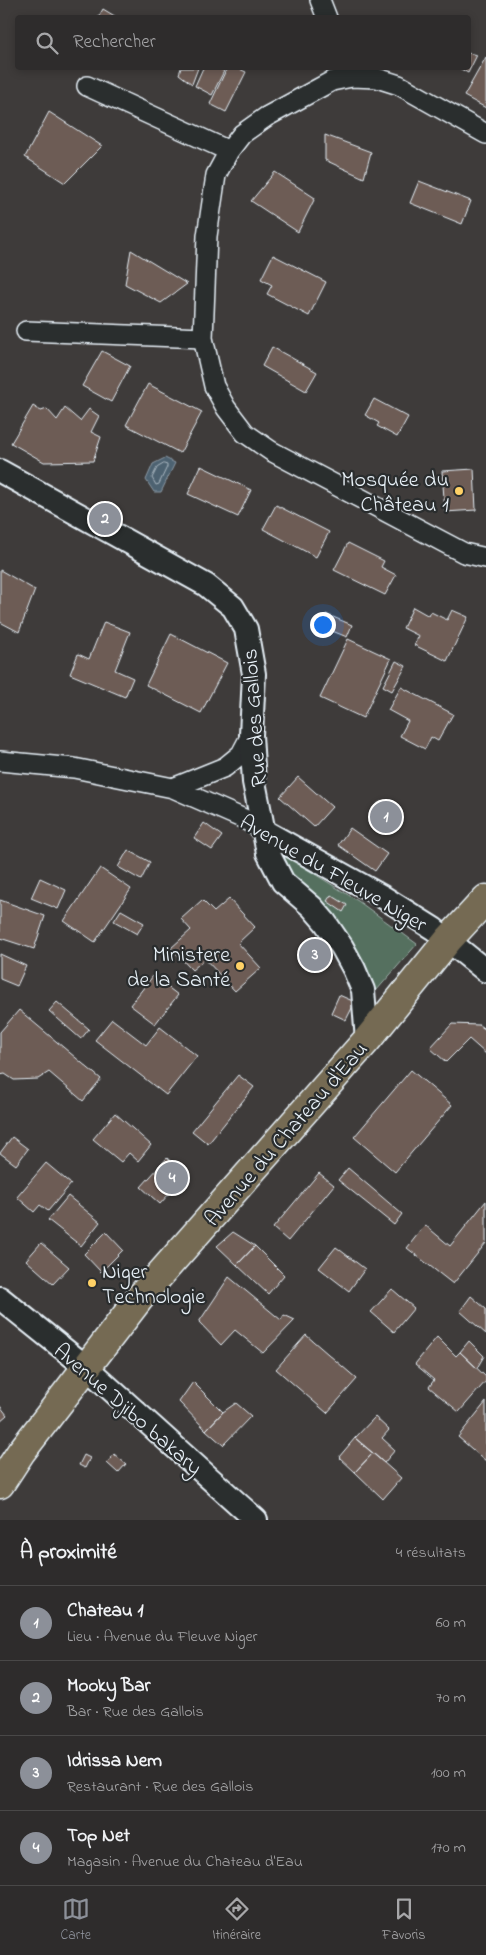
<!DOCTYPE html>
<html lang="fr">
<meta charset="utf-8">
<style>
body{margin:0;font-family:"Indie Flower",sans-serif;background:#3a3838;color:#f1f3f6}
.you{position:absolute;left:322px;top:624px;width:18px;height:18px;margin:-12px;border:4px solid #fff;border-radius:50%;background:#1a73e8;box-shadow:0 0 0 8px #1a73e833}
.badge{display:grid;place-items:center;width:32px;height:32px;border-radius:50%;background:#8c9099;color:#fff;font-size:16px;font-weight:700}
.pin{position:absolute;translate:-50% -50%;border:2px solid #fff;box-shadow:0 1px 5px #0006}
.list{margin:0;padding:0;list-style:none}
h2{display:flex;justify-content:space-between;align-items:center;height:65px;margin:0;padding:0 20px;font-size:21px}
h2 small{font-size:16px;font-weight:400;color:#a7a7a9}
.list li{display:grid;grid-template-columns:32px 1fr auto;gap:15px;align-items:center;box-sizing:border-box;height:75px;padding:0 20px;border-top:1px solid #494848}
.list b{display:block;font-size:19px;white-space:nowrap}
.list p{margin:0;font-size:16px;white-space:nowrap;color:#a7a7a9}
.list em{font-size:16px;font-style:normal;color:#a7a7a9}
.icon{flex:none;width:28px;height:28px;fill:none;stroke:currentColor;stroke-width:2;stroke-linecap:round;stroke-linejoin:round}
.map{position:relative;flex:none;width:486px;height:1520px;overflow:hidden}
.search{position:absolute;background:#2e2c2c;box-shadow:0 2px 8px #0003;left:15px;right:15px;top:15px;height:55px;display:flex;align-items:center;gap:12px;box-sizing:border-box;padding:0 18px;border-radius:5px;color:#a7a7a9;font-size:19px}
.sheet{height:365px;background:#2e2c2c}
nav{display:flex;justify-content:space-around;align-items:center;box-sizing:border-box;height:70px;border-top:1px solid #494848;background:#2e2c2c;font-size:14px;color:#a7a7a9}
nav a{display:grid;justify-items:center;gap:2px}
nav .on{color:#8c9099}
.map>svg:first-child{display:block}
.green{fill:#55705e;stroke:#9eb0ab}
.water{fill:#4e6271;stroke:#8c9ba7}
.lines{fill:none;stroke-linecap:round;stroke-linejoin:round}
.shore{stroke:#aab8c2;stroke-width:1}
.building{fill:#6d5c55;stroke:#e8f1f8}
.minor-casing{stroke:#e8f1f8;stroke-width:22}
.tertiary-casing{stroke:#e8f1f8;stroke-width:26}
.primary-casing{stroke:#e8f1f8;stroke-width:31}
.minor{stroke:#2a2d2e;stroke-width:19}
.tertiary{stroke:#2a2d2e;stroke-width:22}
.primary{stroke:#746b52;stroke-width:28}
.poi-dot{fill:#ffd166;stroke:#2a2d2e;stroke-width:2}
.labels{text-anchor:middle;stroke-width:4.5;stroke-linejoin:round;paint-order:stroke}
.poi-label{font-size:22px;fill:#e8f1f8;stroke:#2a2d2e;text-anchor:end}
.street-label{font-size:22px;fill:#e8f1f8;stroke:#2a2d2e}
</style>
<div class="map">
<svg width="486" height="1520" viewBox="0 0 486 1520">
<rect width="100%" height="100%" fill="#3e3b3a"/>
<filter id="ink" filterUnits="userSpaceOnUse"><feTurbulence type="fractalNoise" baseFrequency=".02" numOctaves="2"/><feDisplacementMap in="SourceGraphic" scale="10" xChannelSelector="R" yChannelSelector="G"/><feConvolveMatrix kernelMatrix="1 2 1 2 8 2 1 2 1" color-interpolation-filters="sRGB"/></filter>
<g filter="url(#ink)">
<path class="green" d="M284,855L358,901L417,944L376,991L277,862Z"/>
<path class="water" d="M165,458L175,463L161,492H154L146,480L153,464Z"/>
<g class="lines">
<path class="shore" d="M164,464L167,465V467L159,484L156,485L152,478L157,468Z"/>
</g>
<path class="building" d="M103,9L118,18H98Z
M468,53L477,55L468,73L459,68H468Z
M486,57V108L464,96Z
M181,68H198L192,84L179,74Z
M203,68H217L224,71L212,95L195,86Z
M227,68H237L246,72L226,112L210,104Z
M49,112L102,146L65,183L25,157Z
M325,135L371,152L364,178L325,160Z
M275,172L315,198L298,232L251,201Z
M419,181L471,201L462,224L410,203Z
M131,250L187,284L161,303L125,284Z
M273,255L326,282L309,316L267,294L272,285L261,279Z
M272,347L317,372L306,391L262,366Z
M102,351L130,366L111,402L82,386Z
M148,384L202,412L180,453L126,425Z
M374,399L408,417L397,437L377,426L379,423L365,415Z
M33,406L41,411L47,409L57,420L65,408L80,421L89,409L99,416L91,432L101,437L93,461L44,462L11,443Z
M201,466L251,490L238,517L188,494Z
M474,469L476,510L445,512L442,471Z
M276,505L329,532L316,557L263,529Z
M348,543L384,561L381,567L396,575L385,595L334,570Z
M0,570L35,590L19,632L0,622Z
M413,607L429,616L431,612L447,620L452,610L468,617L447,661L414,645L419,636L403,628Z
M326,614L352,625L347,637L320,626Z
M104,622L130,632L115,670L133,678L125,697L70,674L78,654L89,659Z
M171,634L227,663L201,713L146,685Z
M348,639L391,659L363,718L320,698Z
M396,661L406,666L392,691L383,686Z
M401,687L453,714L438,741L431,737L425,749L400,736L408,721L388,710Z
M298,777L332,807L314,827L280,797Z
M370 817a16 16 0 1 1 32 0a16 16 0 1 1-32 0Z
M204,823L222,836L212,850L194,838Z
M350,828L387,854L375,871L338,845Z
M128,850L150,862L141,880L118,867Z
M100,868L131,889L95,942L64,921Z
M40,878L66,890L58,909L31,898Z
M331,895L347,905L343,912L327,901Z
M229,899L255,927L238,943L261,968L235,991L205,959L192,970L171,948L191,930L181,919L202,900L214,912Z
M0,900L45,916L34,949L0,938Z
M121,910L144,923L137,934L114,921Z
M0,954L26,966L17,986L0,979Z
M153,976L178,995L155,1024L130,1005Z
M339,995L355,1002L346,1020L331,1013Z
M57,1002L89,1029L81,1039L49,1011Z
M19,1010L101,1079L83,1101L49,1072L38,1079L14,1080L5,1074L0,1075V1032Z
M112,1019L146,1045L160,1027L197,1056L166,1095L95,1040Z
M452,1024L479,1025L486,1030V1054L469,1039L446,1062L430,1048Z
M411,1070L452,1105L395,1172L354,1137Z
M238,1075L254,1087L208,1144L192,1131Z
M115,1113L151,1145L138,1161L129,1153L121,1162L93,1139Z
M12,1137L28,1149L16,1165L0,1153Z
M167,1158L186,1175L160,1204L141,1187Z
M46,1163L71,1184L48,1211L40,1205L34,1212L17,1197Z
M348,1168L402,1214L394,1225L338,1180Z
M319,1173L334,1185L288,1241L273,1228Z
M68,1196L100,1222L81,1246L48,1220Z
M486,1201V1243L453,1284L407,1248L425,1225L450,1246Z
M106,1232L123,1250L101,1272L84,1254Z
M233,1232L255,1246L237,1265L217,1246Z
M41,1243L69,1267L53,1284L26,1260Z
M255,1246L284,1275L268,1294L237,1265Z
M336,1247L365,1269L349,1291L319,1268Z
M229,1277L281,1320L284,1315L295,1320L263,1353L235,1330L221,1345L199,1322Z
M392,1289L414,1308L394,1332L371,1312Z
M471,1296L486,1309V1334L460,1311Z
M306,1335L357,1379L327,1413L276,1369Z
M437,1337L456,1356L460,1352L486,1377V1381L459,1412L429,1387L434,1380L415,1364Z
M469,1341L484,1356L477,1368L460,1352Z
M193,1382L223,1412L206,1430L179,1402Z
M486,1402V1461L458,1437Z
M236,1403L251,1416L223,1445L206,1430L223,1412Z
M0,1406L7,1415L0,1421Z
M375,1417L389,1430L382,1438L395,1450L384,1463L355,1438Z
M355,1438L373,1453L355,1472L339,1457Z
M373,1453L401,1478L383,1499L355,1472Z
M114,1454L126,1464L118,1473L107,1463Z
M84,1455L90,1458L85,1468L79,1465Z"/>
<g class="lines">
<defs>
<path id="minor" d="M320,0L327,18
M87,86L229,151
M486,134L399,85L377,78L352,77L332,81L266,117L242,134L229,151L216,175L207,236L203,338L214,386L226,408L245,433L271,451L464,553L486,558
M26,331L203,338
M0,761L74,768L173,788L244,819L266,832
M173,788L225,767L241,754L251,735"/>
<path id="tertiary" d="M0,471L206,585L233,607L246,629L254,674L251,735L254,782L268,853L283,882L312,907L325,922L342,947L354,969L363,990L367,1040
M266,832L383,897L434,929L486,971
M0,1298L86,1367L256,1520"/>
<path id="primary" d="M0,1484L21,1452L142,1295L367,1040L449,939L486,899"/>
</defs>
<use href="#minor" class="minor-casing"/>
<use href="#tertiary" class="tertiary-casing"/>
<use href="#primary" class="primary-casing"/>
<use href="#minor" class="minor"/>
<use href="#tertiary" class="tertiary"/>
<use href="#primary" class="primary"/>
</g>
</g>
<g class="poi-dot">
<circle cx="459" cy="491" r="5"/>
<circle cx="240" cy="966" r="5"/>
<circle cx="92" cy="1283" r="5"/>
</g>
<g class="labels">
<g class="poi-label">
<text x="449" y="486">Mosquée du<tspan x="449" dy="25">Château 1</tspan></text>
<text x="230" y="961">Ministere<tspan x="230" dy="25">de la Santé</tspan></text>
<text x="102" y="1278" text-anchor="start">Niger<tspan x="102" dy="25">Technologie</tspan></text>
</g>
<g class="street-label">
<text transform="translate(253 718) rotate(-94)" y="8">Rue des Gallois</text>
<text transform="translate(334 872) rotate(30)" y="8">Avenue du Fleuve Niger</text>
<text transform="translate(285 1133) rotate(-49)" y="8">Avenue du Chateau d'Eau</text>
<text transform="translate(129 1408) rotate(41)" y="8">Avenue Djibo bakary</text>
</g>
</g>
</svg>
<div class="you"></div>
<div class="pin badge" style="left:386px;top:817px">1</div>
<div class="pin badge" style="left:105px;top:519px">2</div>
<div class="pin badge" style="left:315px;top:955px">3</div>
<div class="pin badge" style="left:172px;top:1178px">4</div>
<div class="search"><svg class="icon" aria-label="search" viewBox="0 0 24 24"><circle cx="10" cy="10" r="6"/><path d="M15 15l6 6"/></svg>Rechercher</div>
</div>
<section class="sheet">
<h2>À proximité<small>4 résultats</small></h2>
<ul class="list">
<li><span class="badge">1</span><div><b>Chateau 1</b><p>Lieu · Avenue du Fleuve Niger</p></div><em>60 m</em></li>
<li><span class="badge">2</span><div><b>Mooky Bar</b><p>Bar · Rue des Gallois</p></div><em>70 m</em></li>
<li><span class="badge">3</span><div><b>Idrissa Nem</b><p>Restaurant · Rue des Gallois</p></div><em>100 m</em></li>
<li><span class="badge">4</span><div><b>Top Net</b><p>Magasin · Avenue du Chateau d'Eau</p></div><em>170 m</em></li>
</ul>
</section>
<nav>
<a class="on"><svg class="icon" aria-label="map" viewBox="0 0 24 24"><path d="M3 6l6-2 6 2 6-2v14l-6 2-6-2-6 2zM9 4v14M15 6v14"/></svg>Carte</a>
<a><svg class="icon" aria-label="directions" viewBox="0 0 24 24"><path d="M12 3l9 9-9 9-9-9zM9 14v-3h6M13 9l2 2-2 2"/></svg>Itinéraire</a>
<a><svg class="icon" aria-label="saved" viewBox="0 0 24 24"><path d="M7 4h10v16l-5-4-5 4z"/></svg>Favoris</a>
</nav>
